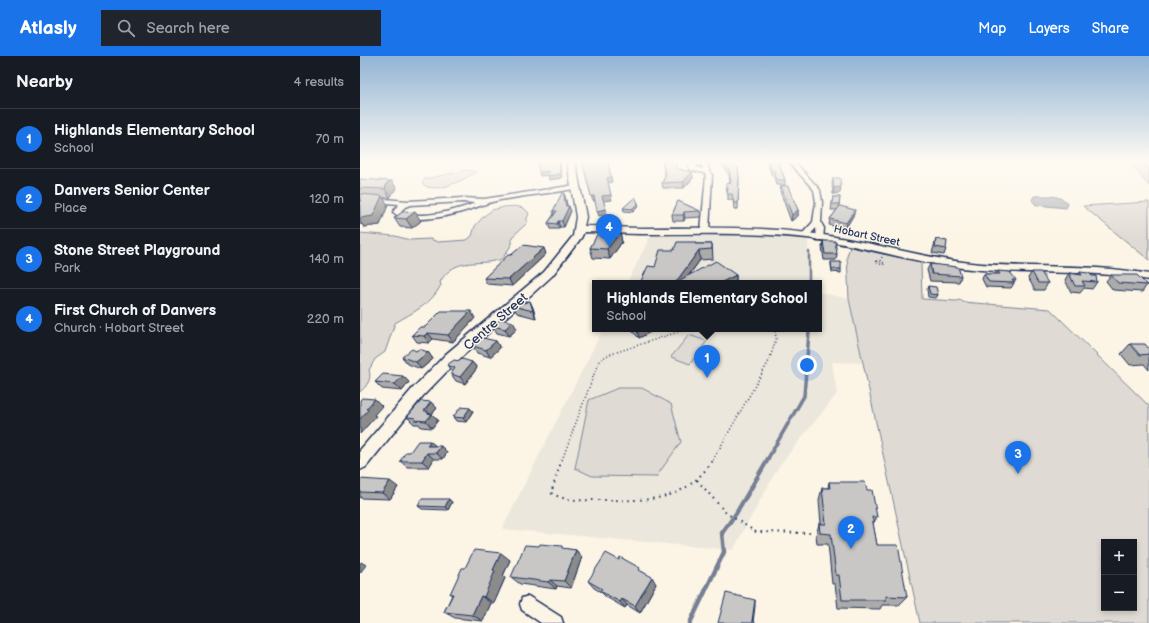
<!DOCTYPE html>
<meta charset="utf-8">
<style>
body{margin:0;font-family:"Balsamiq Sans",sans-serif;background:#20242c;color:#f1f3f6}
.controls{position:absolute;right:12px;bottom:12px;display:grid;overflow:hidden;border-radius:0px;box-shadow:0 2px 6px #0003}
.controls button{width:36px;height:36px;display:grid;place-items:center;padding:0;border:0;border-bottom:1px solid #363941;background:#171b24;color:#f1f3f6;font:20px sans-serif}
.you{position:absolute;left:447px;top:309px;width:14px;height:14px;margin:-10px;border:3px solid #fff;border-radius:50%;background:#1a73e8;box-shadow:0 0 0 6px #1a73e833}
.badge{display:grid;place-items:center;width:26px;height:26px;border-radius:50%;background:#1a73e8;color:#fff;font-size:13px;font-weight:700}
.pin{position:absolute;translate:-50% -33px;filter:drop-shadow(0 1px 2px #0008)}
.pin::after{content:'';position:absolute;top:21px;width:14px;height:12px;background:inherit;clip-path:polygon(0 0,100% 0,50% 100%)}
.popup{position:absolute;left:232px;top:224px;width:230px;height:52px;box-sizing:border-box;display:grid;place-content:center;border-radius:0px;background:#171b24;filter:drop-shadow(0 1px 3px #0005);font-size:13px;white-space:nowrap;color:#9ea1a6}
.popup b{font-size:15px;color:#f1f3f6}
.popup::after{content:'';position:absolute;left:50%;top:100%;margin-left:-8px;border:8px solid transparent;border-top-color:#171b24}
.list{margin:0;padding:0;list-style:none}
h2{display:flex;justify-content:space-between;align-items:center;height:52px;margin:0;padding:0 16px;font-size:17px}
h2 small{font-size:13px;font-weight:400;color:#9ea1a6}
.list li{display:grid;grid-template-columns:26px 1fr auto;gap:12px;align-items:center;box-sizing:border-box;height:60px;padding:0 16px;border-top:1px solid #363941}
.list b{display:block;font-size:15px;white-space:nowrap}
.list p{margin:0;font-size:13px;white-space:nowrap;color:#9ea1a6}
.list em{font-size:13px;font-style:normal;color:#9ea1a6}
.icon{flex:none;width:22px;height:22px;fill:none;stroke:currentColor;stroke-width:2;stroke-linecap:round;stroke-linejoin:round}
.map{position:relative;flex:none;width:789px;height:567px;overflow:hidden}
header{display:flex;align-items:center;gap:24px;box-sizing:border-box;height:56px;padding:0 20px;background:#1a73e8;color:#fff}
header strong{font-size:19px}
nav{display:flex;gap:22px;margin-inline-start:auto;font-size:14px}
.search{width:280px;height:36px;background:#20242c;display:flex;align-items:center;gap:10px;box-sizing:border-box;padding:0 14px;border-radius:0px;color:#9ea1a6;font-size:15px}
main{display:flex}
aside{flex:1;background:#171b24}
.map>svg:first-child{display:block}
.built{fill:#ece7dc}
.green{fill:#dfdbd4;stroke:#7d8599;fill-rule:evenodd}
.water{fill:#b2b4b8;stroke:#767f94}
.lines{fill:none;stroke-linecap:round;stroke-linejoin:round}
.stream-far2{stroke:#767f94;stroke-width:2.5}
.stream-far1{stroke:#767f94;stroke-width:3.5}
.stream{stroke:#767f94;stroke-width:4.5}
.minor-casing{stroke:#1b2f5e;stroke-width:3}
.major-casing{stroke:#1b2f5e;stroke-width:3}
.path-far1{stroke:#1b2f5e;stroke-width:1.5;stroke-dasharray:1 2.5;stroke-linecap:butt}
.path{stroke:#1b2f5e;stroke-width:2;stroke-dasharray:1.5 4.5;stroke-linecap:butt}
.minor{fill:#fcf5e5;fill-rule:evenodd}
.major{fill:#fcf5e5;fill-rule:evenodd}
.wall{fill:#acabaa;stroke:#1b2f5e}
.shaded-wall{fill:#8c8b8b;stroke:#1b2f5e}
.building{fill:#c8c7c6;stroke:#1b2f5e}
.labels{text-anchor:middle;stroke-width:3;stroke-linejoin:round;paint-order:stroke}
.far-street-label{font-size:11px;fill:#1b2f5e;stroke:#fcf5e5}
.street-label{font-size:13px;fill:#1b2f5e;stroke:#fcf5e5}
</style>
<header>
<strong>Atlasly</strong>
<div class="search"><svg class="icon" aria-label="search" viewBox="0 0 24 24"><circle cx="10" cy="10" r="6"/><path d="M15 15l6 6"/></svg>Search here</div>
<nav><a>Map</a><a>Layers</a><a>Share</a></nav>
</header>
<main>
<aside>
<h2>Nearby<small>4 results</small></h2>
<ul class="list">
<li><span class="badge">1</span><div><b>Highlands Elementary School</b><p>School</p></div><em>70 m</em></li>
<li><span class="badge">2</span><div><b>Danvers Senior Center</b><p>Place</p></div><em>120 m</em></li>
<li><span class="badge">3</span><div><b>Stone Street Playground</b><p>Park</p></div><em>140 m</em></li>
<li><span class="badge">4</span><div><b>First Church of Danvers</b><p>Church · Hobart Street</p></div><em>220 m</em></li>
</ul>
</aside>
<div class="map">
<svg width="789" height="567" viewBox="0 0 789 567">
<rect width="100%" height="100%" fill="#fcf5e5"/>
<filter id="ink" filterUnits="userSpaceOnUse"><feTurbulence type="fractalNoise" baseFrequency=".025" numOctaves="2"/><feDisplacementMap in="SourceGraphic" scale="8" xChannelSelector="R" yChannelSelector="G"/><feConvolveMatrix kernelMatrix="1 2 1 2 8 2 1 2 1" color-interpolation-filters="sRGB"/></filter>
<g filter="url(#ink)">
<path class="built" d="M291,179L431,180L448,184L449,227H267Z
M459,236L489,243L503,307L472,306L477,338L419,410L373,494L142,473L243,273H459Z"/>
<path class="green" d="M770,107L789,111V130Z
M108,114L114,115L115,116C104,124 73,140 62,127L65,123Z
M789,146V204L723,150Z
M144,151C153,150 165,149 169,158L167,162V167L152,181V188L144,200V202C121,212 96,198 80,226L81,229C71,249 53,256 35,267L25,296L15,303L9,314C12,323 7,330 0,336V177L35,180L50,184L70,183L78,186L107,184L112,180L115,170L123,161L132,154Z
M490,191L561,206L562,243L596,245L600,244L603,246L690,253L789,350V567H560L489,243L487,200ZM744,486H774V552H744Z
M329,279L347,285L330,308L311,301Z
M258,332H282L311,348L321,386L296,421L232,420L215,412L229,344Z"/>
<path class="water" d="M674,140C684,140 702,138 708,148L706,152L676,149L672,144Z"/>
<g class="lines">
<path class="stream-far2" d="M449,196V227
M449,277V273"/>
<path class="stream-far1" d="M407,404L444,340L449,276"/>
<path class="stream" d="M330,567L364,496L362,477L377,456L408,403"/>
<defs>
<path id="minor" d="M337,105L347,107L349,115L352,119L349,175L345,177L341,175L346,119L344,117L331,114L328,110ZM338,109H342L343,113L335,111Z
M428,105H434L460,134L462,146L461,167L464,172L463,184H457L456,172L448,181H442L441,179L453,166L456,146L454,134Z
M216,129L218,130V132C191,138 163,139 136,145C126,147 118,151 108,154C90,160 47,170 33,156L39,148L0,145V141L48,145L103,142L124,143ZM103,146L115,147C98,154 58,165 41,155L45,151L50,149Z
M168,540L201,561L203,567H181L162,554L160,548L162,542Z"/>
<path id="major" d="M207,105H215L226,161L224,170C244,170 265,172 285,172C339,172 394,170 448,177C503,183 556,201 611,207C671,213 730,207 789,218V224C730,213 670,219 611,213C556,208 503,189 447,182C393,176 339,178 284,178C264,178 244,176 224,176L221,182L192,220L96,306L63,340L6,411L0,414V394L53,332L86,298L184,216L213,180L216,161Z"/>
</defs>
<use href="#minor" class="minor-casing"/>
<use href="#major" class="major-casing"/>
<path class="path-far1" d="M516,205L525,207L523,209L515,206Z
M520,205L522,201
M202,404L239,305L248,299L327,273
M353,404L409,305L416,283L415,273"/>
<path class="path" d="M202,403L191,437C207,446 221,444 239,444C289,444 322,449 354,403
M337,424L366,457L396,476L450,477"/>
<use href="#minor" class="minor"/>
<use href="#major" class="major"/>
</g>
<path class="wall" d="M302,105L317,113L332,116L333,122L324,132H303L302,127L305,120Z
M360,105H372V108L379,121L378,153H374L373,144H368V137L366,134V128L370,127L369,119Z
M407,105H418L425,124V129H416L414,120H412Z
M473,122L480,137L473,138L472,128Z
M0,123L37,133L33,136L30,142H23L28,149L20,169L4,171L2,168L1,169L0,168Z
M421,130L438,154V160L431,165L420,135Z
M205,140L207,150L211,155L204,171H200L199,173H190L188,167L194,158L193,155Z
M473,141H480L479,151L493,160L485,173L469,169L470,163L477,154H471Z
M318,145L340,155L341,161L325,162L324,165H313L312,159Z
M278,147L279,150L273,156L264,155L263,152Z
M44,155L61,165L52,172L40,171L34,162Z
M260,176L262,186L250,203L233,202L230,192Z
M576,183L586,193L584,199L572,197Z
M463,185L477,198L476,204H464L462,191Z
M336,188H352L353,203L340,204L330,218L376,219V227H280L295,211L314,194Z
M186,198L152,230L127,228L124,222L151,199Z
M471,206L481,213V217L472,216L471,209Z
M570,208L601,220L599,226L570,225L567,214Z
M638,215L656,224L651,232L626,231L622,223L624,218H636Z
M672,216L688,227L684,234H675L668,222Z
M720,216L737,226L732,233L724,232L720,237L711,236L705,224L709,217L719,218Z
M751,219L787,229L782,236L753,234L746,225Z
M568,230L578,239L576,242L568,241L567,233Z
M170,245L173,252L176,262L157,257L153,250Z
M115,262L93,286L73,283L69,287L57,286L52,279L65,271Z
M133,270L157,273L149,280L137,277Z
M270,273H296L279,282Z
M136,285L140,292L130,301L117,297L113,290Z
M770,288L789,293V314L784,308L770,309L761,298Z
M56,295L68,296L73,303L61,313L48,308L42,301Z
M99,305L112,306L117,312L105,328L96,325L91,318L92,316L87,309Z
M15,326H49L42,335L22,333Z
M77,352L72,358L78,364L72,372L61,371L59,368H54L47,361Z
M110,352L113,355L106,366L96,365L93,361Z
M75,390L87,396L83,403H74L69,411H47L40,405L50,396Z
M0,423L38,431L30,443L0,442Z
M469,426L507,434L517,461L513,468L517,489L547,541L539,549H522L520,553L478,552L475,528H472L468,488H457L456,479L459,468H461L459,444L462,432H468Z
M92,446L88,454L62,453L58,450Z
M205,493L216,494L222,501L211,532L197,530L196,533L160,528L151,521Z
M150,504L143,520L145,522L134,547H131L123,565L95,562L84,556L92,539L90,538L105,512Z
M283,516L296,528L280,557L267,549L265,552L246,541L241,536L234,532L228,525Z"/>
<path class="shaded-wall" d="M199,105H200L202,122L189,124L188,120Z
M370,105H372L373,108L369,112V106Z
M249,111L252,126L248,127L252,144L243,145L242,140Z
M188,115L190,119L180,120L179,116Z
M332,116L333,122L324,132L323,126Z
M32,125L37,133L33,136L30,142L25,133L27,127Z
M481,131L480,137L473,138L474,132Z
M203,135L205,140L208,153L209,150L211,155L204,171L202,165L206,150Z
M22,140L28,149L20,169L4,171L2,168L1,169L0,160Z
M231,140H234L235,145H233Z
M278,147L279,150L273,156L272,153Z
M246,153L247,158L239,160L237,155Z
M438,154V160L431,165L432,159Z
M495,154L493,160L485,173L486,167Z
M55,156L61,165L52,172L46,163Z
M324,156L325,162L324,165L323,159Z
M198,165L200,171L199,173L197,168Z
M260,176L262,186L250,203L247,193Z
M184,192L186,198L152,230L149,223Z
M339,194L340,204L323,227L316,226Z
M376,219V227H360Z
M170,245L173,252L176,262L173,255Z
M111,255L115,262L93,286L88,279Z
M153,266L157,273L149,280L145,273Z
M277,273H296L279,282Z
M68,277L73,283L69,287L64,280Z
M136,285L140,292L130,301L126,294Z
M68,296L73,303L61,313L56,306Z
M112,306L117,312L105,328L100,321Z
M43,320L49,326L42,335L35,328Z
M15,343L22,350L14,359L16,360L0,378V363L6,353Z
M71,346L77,352L72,358L78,364L72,372L66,365L64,355Z
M110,352L113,355L106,366L103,362Z
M70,385L77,391L67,390Z
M81,390L87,396L83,403L76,397Z
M67,397L74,403L69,411L62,405Z
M30,425L38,431L30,443L22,437Z
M89,443L92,446L88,454L85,451Z
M216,494L222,501L211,532L204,525Z
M141,497L150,504L143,520L145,522L134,547L124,541L133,514Z
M1,506L6,509L0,517V508Z
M292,521L296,528L280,557L275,550Z
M190,524L197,530L196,533L188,526Z
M121,540L131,547L123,565L112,559Z
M262,543L267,549L265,552L260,546Z
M395,544V550L393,567L392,565Z"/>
<path class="building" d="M177,105H199L200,118L188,120V115L179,116Z
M222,105H243L244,107H248L251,121L247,122L251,139L242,140L246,153L237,155L234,140H231Z
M302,105H314L317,113L332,116L323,126L302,127L306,119Z
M363,105H370L369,106L378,112L379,121L378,147H374L372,138H367L368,132L366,128L371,127L369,113Z
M408,105H418L425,124H416L414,115H412Z
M473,122H480L481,131L474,132Z
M0,123L32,125L27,127L25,133L0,132Z
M421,130H428L438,154L432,159Z
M203,135L206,150H209L202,165H198L197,168L188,167L197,155H193Z
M0,138L22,140L13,160L0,162V147L1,144H0Z
M275,141L278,147L272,153L263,152Z
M473,141H480L479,148H472Z
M318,145L340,155L324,156L323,159H312Z
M480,150L495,154L486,167L470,163Z
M44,155L55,156L46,163L34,162Z
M239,175L260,176L247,193L230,192Z
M576,183L587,185L586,193L575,191Z
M463,185H475L477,198H465Z
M317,186H335V188H352V193L339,194L316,226L356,205L376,219L360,227H280L288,210L295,211L300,194H314Z
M163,189L184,192L149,223L124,222L148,199H151Z
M471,206H481V213H472Z
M570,208L598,211L601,220L572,218Z
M638,215L650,216L656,224H652L654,227L629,226L624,218H640Z
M672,216H681L688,227H678Z
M720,216L729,217L732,220H736L737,226L722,225L725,230H715L709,217L722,219Z
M751,219H777L787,229L758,227Z
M568,230L576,231L578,239L570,238Z
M170,245L173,255L153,250Z
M81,255H111L88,279L68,277L64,280L52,279L60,271H65Z
M141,263L153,266L145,273L133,270Z
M123,282L136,285L126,294L113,290Z
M770,288H785L789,293V298L780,299Z
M52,293L56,295L59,293L68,296L56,306L42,301Z
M102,303L112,306L100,321L91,318L95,312L87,309L94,304L99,305Z
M23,318L43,320L35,328L15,326Z
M2,342L15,343L6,353H9L0,363V344Z
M61,345L71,346L64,355H68L67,357L72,358L66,365L54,364L56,362L47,361Z
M101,351L110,352L103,362L93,361Z
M58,385H70L67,390H81L76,397H67L62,405H40L46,396H50Z
M0,423L30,425L22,437L0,436Z
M469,426H505L507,434H512L517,461H512L517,489H538L547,541L526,540V544H482L479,519H476L471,478L460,477L459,468H466L462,432H470Z
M62,443H89L85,451L58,450Z
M180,488L202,490V492L216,494L204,525L190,524L188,526L151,521L165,489L179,490Z
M114,494L141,497L133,514L135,515L124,541L121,540L112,559L84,556L93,538H90L102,512H105Z
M246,497L259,504L260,501L280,512L279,514L292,521L275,550L262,543L260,546L240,535L242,533L228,525Z
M366,537L395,544L392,565L395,566V567H358Z"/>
</g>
<linearGradient id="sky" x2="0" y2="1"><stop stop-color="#92b4d5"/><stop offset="0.57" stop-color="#fefaf3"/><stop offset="1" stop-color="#fefaf3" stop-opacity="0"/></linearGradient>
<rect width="789" height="184" fill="url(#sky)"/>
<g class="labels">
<g class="far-street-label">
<text transform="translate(507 179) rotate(12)" y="4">Hobart Street</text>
</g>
<g class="street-label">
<text transform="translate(135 265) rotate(-41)" y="5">Centre Street</text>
</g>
</g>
</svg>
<div class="controls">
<button>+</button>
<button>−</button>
</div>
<div class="you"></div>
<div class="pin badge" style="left:347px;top:322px">1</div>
<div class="popup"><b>Highlands Elementary School</b>School</div>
<div class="pin badge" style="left:491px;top:493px">2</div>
<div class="pin badge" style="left:658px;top:418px">3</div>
<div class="pin badge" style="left:249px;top:191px">4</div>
</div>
</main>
